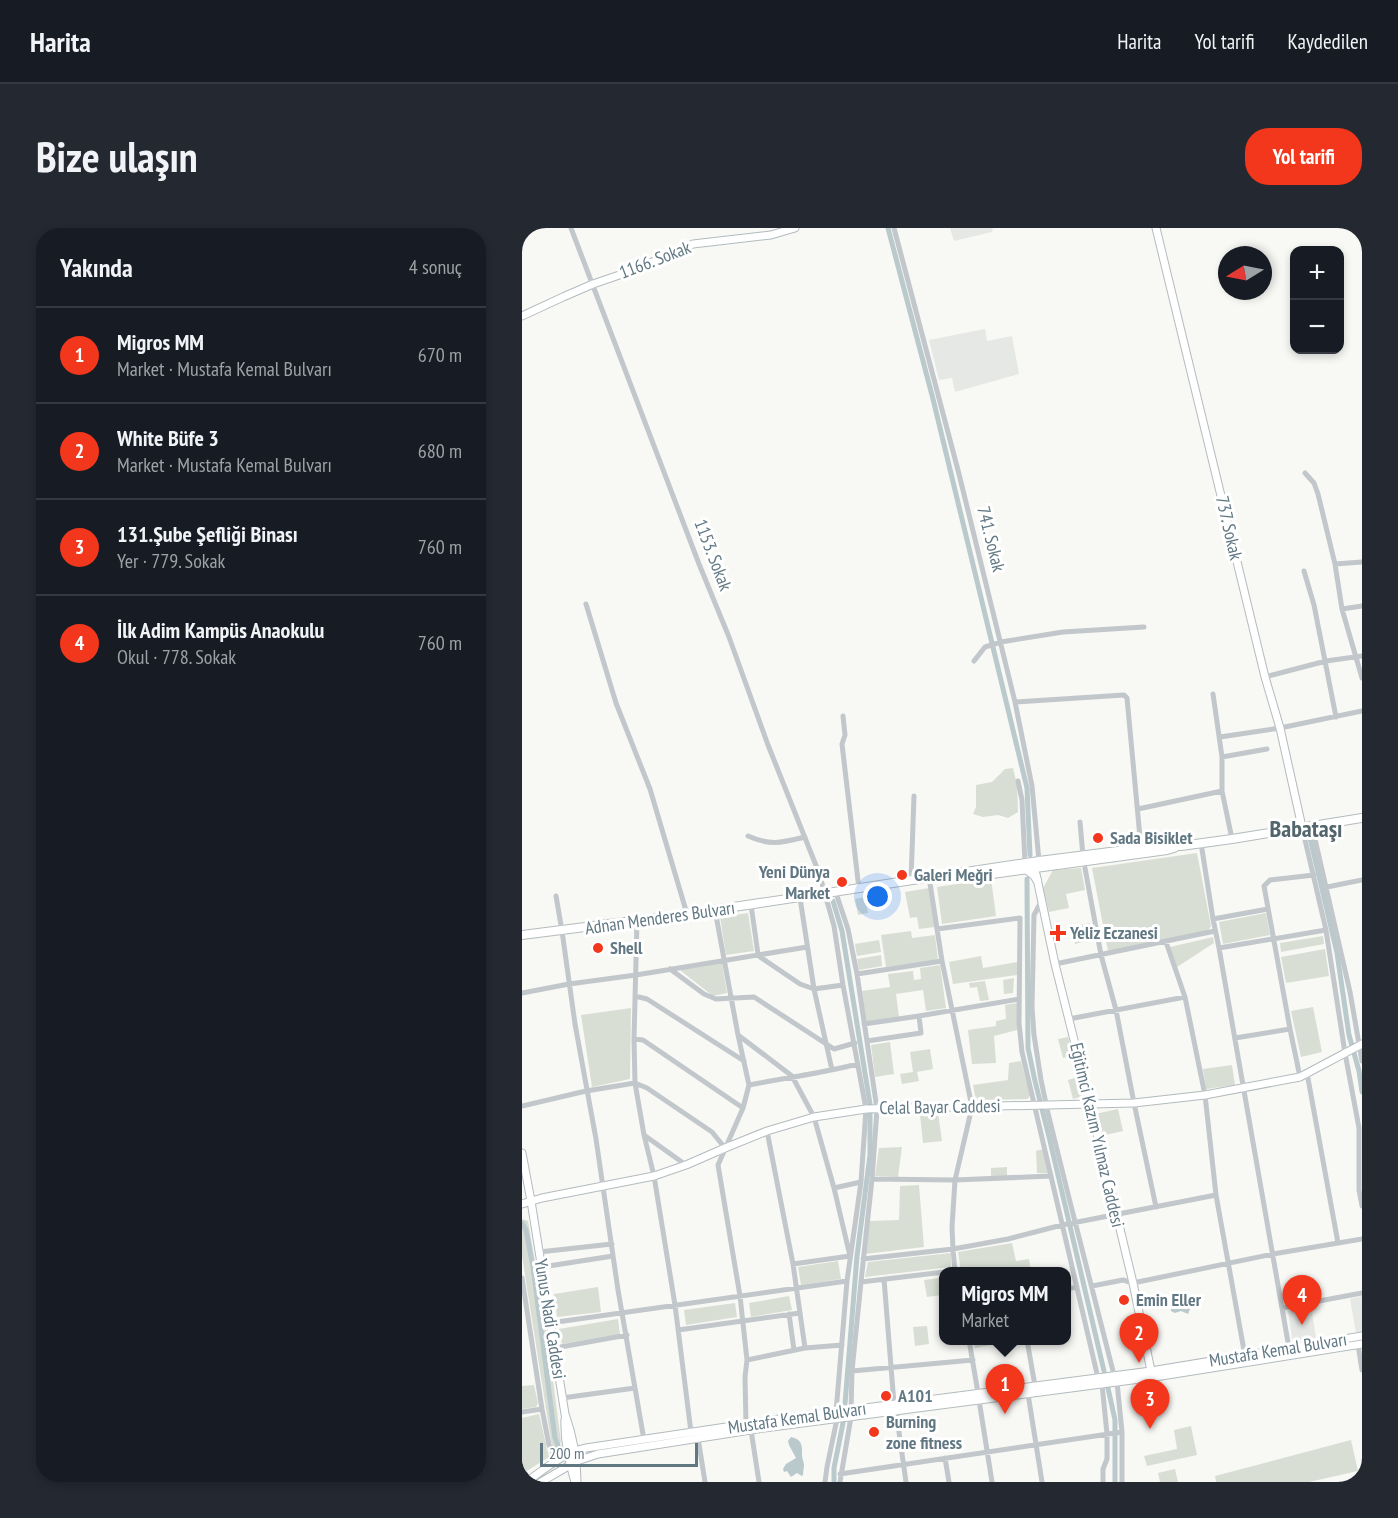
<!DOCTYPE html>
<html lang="tr">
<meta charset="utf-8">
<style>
body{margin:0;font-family:"PT Sans Narrow",sans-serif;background:#242831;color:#f1f3f6}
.controls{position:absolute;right:18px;top:18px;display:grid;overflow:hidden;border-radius:12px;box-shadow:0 3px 9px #0003}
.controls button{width:54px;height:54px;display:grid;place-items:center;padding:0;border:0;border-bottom:2px solid #363941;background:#171b24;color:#f1f3f6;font:30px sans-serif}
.compass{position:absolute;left:696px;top:18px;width:54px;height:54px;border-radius:50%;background:#171b24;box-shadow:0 3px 9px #0003;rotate:260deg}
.scale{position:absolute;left:18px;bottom:15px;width:158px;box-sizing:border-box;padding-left:6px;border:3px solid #617883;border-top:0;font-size:16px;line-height:21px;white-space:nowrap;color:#617883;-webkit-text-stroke:4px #fff;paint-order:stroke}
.you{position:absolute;left:356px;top:669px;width:21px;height:21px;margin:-15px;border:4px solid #fff;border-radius:50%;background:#1a73e8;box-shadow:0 0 0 9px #1a73e833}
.badge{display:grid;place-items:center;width:39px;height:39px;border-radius:50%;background:#f2371c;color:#fff;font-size:20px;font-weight:700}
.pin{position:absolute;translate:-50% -50px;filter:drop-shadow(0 2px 3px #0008)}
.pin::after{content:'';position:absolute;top:32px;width:21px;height:18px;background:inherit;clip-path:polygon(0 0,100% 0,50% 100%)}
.popup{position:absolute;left:417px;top:1039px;width:132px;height:78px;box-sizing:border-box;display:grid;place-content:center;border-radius:12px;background:#171b24;filter:drop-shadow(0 2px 4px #0005);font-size:20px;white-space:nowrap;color:#9ea1a6}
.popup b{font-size:22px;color:#f1f3f6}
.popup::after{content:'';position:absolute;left:50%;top:100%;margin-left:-12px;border:12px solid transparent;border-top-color:#171b24}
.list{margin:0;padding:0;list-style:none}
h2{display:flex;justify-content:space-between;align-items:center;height:78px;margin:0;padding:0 24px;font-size:26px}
h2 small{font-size:20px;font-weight:400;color:#9ea1a6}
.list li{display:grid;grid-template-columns:39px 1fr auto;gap:18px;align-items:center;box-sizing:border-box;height:96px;padding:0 24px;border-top:2px solid #363941}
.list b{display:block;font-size:22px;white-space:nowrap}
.list p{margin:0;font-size:20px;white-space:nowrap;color:#9ea1a6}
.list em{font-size:20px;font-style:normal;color:#9ea1a6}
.map{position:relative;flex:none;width:840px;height:1254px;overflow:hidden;border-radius:24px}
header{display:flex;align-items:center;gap:36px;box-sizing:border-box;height:84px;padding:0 30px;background:#171b24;border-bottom:2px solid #363941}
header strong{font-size:28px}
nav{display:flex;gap:33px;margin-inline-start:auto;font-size:21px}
.intro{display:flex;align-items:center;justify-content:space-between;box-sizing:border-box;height:144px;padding:0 36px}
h1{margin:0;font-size:42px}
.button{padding:15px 27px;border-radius:24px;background:#f2371c;color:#fff;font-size:21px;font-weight:700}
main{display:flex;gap:36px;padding:0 36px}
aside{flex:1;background:#171b24;border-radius:24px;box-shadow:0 3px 9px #0003}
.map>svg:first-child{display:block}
.built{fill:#e6e8e6}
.green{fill:#d9ded4}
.water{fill:#b9c9cc}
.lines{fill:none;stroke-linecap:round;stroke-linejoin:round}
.canal{stroke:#b9c9cc;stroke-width:5}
.secondary-casing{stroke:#b3bbbf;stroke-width:9}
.primary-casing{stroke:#b4bbbe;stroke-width:10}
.street{stroke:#c1c7ca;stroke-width:5}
.secondary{stroke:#fff;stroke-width:7}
.primary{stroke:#fff;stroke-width:8}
.poi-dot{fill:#f2371c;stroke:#fff;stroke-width:2}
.labels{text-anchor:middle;stroke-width:6;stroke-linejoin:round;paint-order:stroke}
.street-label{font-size:18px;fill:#617883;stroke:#fff}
.poi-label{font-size:18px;font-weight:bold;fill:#617883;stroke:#fff;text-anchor:start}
.district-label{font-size:24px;font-weight:bold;fill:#53656d;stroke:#fff}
</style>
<header>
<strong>Harita</strong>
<nav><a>Harita</a><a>Yol tarifi</a><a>Kaydedilen</a></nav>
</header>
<div class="intro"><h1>Bize ulaşın</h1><a class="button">Yol tarifi</a></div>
<main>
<aside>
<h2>Yakında<small>4 sonuç</small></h2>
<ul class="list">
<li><span class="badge">1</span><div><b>Migros MM</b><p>Market · Mustafa Kemal Bulvarı</p></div><em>670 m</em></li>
<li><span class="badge">2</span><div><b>White Büfe 3</b><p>Market · Mustafa Kemal Bulvarı</p></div><em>680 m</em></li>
<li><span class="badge">3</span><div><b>131.Şube Şefliği Binası</b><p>Yer · 779. Sokak</p></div><em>760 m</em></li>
<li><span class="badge">4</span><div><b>İlk Adim Kampüs Anaokulu</b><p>Okul · 778. Sokak</p></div><em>760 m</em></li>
</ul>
</aside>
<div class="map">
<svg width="840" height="1254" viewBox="0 0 840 1254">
<rect width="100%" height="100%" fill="#f8f8f5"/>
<path class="built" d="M428,0H471L470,4L432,13Z
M463,101L465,113L490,108L497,146L433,164L430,150L417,152L407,112Z
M840,1068V1104L834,1105L828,1071Z
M789,1078L794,1110L772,1113L770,1110L766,1083Z"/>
<path class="green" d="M491,540L495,557L496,584L486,590L476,587L461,589L451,586L454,579V557L470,554L483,541Z
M675,625L689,698L686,703L586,723L570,640Z
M559,640L563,662L544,666L547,680L527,684L521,660L531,642Z
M469,651L474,688L420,696L415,659Z
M407,660L413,699L397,701L395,689L388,690L383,664Z
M343,669L346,685L336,687L333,671Z
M226,685L232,723L204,727L198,689Z
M744,685L748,707L701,716L697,694Z
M568,695L572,711L553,716L549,699Z
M389,703L390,710L413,707L416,732L364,739L359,707Z
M801,708L802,716L759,724L758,715Z
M691,709L692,715L655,739L648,719Z
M357,712L359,724L335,728L333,716Z
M803,721L807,748L764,755L759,729Z
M359,727L360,738L337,742L335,731Z
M459,728L461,740L495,734V747L431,756L427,734Z
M200,735L205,765L191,768L159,743L158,740Z
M418,737L424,780L404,783L401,762L374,766L377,789L344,794L340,763L368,759L366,746L391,743L392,752L399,751L398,740Z
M492,750L491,765L482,766L481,752Z
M463,753L467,772L458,773L455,759L448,760L447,755Z
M495,775V802L472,808L474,835L450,836L446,802L474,798V793L484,791L483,777Z
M791,779L800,824L779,829L769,783Z
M109,780L108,851L70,859L59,787Z
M546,809L551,828L541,830L536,811Z
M368,814L372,846L353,849L349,817Z
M408,821L411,841L395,844L397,853L380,856L378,846L391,844L388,824Z
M499,833L508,867L506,871L454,872L451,857L486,852L487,835Z
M710,837L713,857L684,861L681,841Z
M556,849L561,868L551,871L546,852Z
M596,881L601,903L579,908L573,886Z
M416,885L420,913L401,915L398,887Z
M380,919L376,949L353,948L357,920Z
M521,921L526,945H515L514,923Z
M485,939V948L469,949V940Z
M397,957L402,1019L343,1026L348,993L377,992L378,958Z
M0,991L6,993L24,1098L39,1214L35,1222L30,1219L0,1028Z
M490,1015L494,1033L507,1031L509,1043H439L436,1024Z
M429,1025V1039L343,1049L346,1034Z
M316,1033L319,1051L279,1057L276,1039Z
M417,1050L420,1067L405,1069L402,1052Z
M76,1059L79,1084L35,1089L32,1066Z
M267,1068L270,1082L229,1089L227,1075Z
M213,1075L215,1089L164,1097L162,1082Z
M96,1091L98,1106L40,1116L37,1101Z
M405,1098L407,1116L393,1118L391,1099Z
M500,1112V1114L486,1115L484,1114L453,1120L452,1113Z
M12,1157L16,1175L14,1179L0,1181V1158Z
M17,1186L27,1229L0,1246V1190Z
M669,1198L675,1227L625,1238L622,1228L655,1221L652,1202Z
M829,1212L836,1243L787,1254H694L693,1248Z
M653,1241L656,1254H638L636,1245Z"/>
<path class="water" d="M664,1073H669L671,1077L668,1081L666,1086L659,1083L653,1085L649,1083V1079L651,1078H656Z
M269,1209C281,1212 280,1218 280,1227C280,1231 282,1234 282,1237C282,1240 281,1243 281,1247L280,1248L275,1245L269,1249L265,1243L262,1244L261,1241L264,1236L274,1230L267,1217L266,1213Z"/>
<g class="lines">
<path class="canal" d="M366,0L411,171L505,560L508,627
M788,610L815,725L827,807L837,843L840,864
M505,651L506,820L513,853L528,913L582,1143
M311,673L320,703L348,876V927L335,1028L323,1176
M0,995L4,1002L11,1039L33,1210L37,1220
M586,1160L593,1192V1254
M312,1254V1240L321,1195"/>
<defs>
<path id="secondary" d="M634,0L743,449L758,500L780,599
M0,88L41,69L71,56L112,42L171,16L249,7L273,0
M514,646L533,736L568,876L611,1055L629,1143
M0,925L9,973L43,1186C51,1208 55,1230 55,1254
M0,976L20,970L132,948L164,937L203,920L245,903L292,889L344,881L612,875L683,867L778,849L840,816
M43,1191C42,1213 47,1233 53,1254
M4,1254C23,1241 41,1225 64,1220L250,1192L629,1143L840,1108
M19,1254L55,1233L76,1226L242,1200L633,1149L840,1116"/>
<path id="primary" d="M505,642L512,647L515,652
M456,648L645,622L652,620
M0,707L165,686L517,633L643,617L659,618L710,611L840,590"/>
</defs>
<use href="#secondary" class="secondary-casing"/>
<use href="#primary" class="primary-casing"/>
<path class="street" d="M49,0L177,336L207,409L246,517L297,645L312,698L321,757L344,881L339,954L325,1053L314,1184
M372,0L437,246L493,474L510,558L517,633
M783,245L792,255L796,266L813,336L820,381L840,450
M813,336L840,334
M782,343L792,377L814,489
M64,376L94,475L128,561L165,686
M820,381L840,378
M452,433L463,419L479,414L541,404L622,399
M743,449L804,433L840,428
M691,466L700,529V563L710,611
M493,474L602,467L605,470L619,620
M321,488L323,507L320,516L337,661
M698,509L758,500L840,483
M700,529L745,521
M496,553L500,572L503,635
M616,581L700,563
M558,594L561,628
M790,598L828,764L840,833
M780,599L804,702L823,825L837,900V962L840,978
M226,608C249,618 259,615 283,609
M679,615L691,691L697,720L767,1120
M563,640L579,727L594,782L612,875L634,979
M407,649L420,733L450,879L433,952L430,999L431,1021L433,1044
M389,652L392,568
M805,659L840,652
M314,665L326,701L335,746L355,881L350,951L339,1054L330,1143L329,1182
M34,668L40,703L53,796L74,911L96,1062L122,1212
M278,670L292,761L310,842
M520,672L512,687L510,779L512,807L519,852L526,885L546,966L592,1147
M229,677L236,726L238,729L278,756L292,761L321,757
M193,682L216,807L227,857L221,880L196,937L218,1068L225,1132L223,1149L224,1196
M691,691L746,681
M115,693L112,811L113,855L122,907L132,948L153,1077L169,1204
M415,701L498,690L497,795L500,824L576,1150
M644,714L663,769L683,867L694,967L723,1128
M697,720L804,702
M533,736L693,703
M148,741L182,766L194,771L232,769L312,821L333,815
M335,746L420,733
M0,765L47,756L114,747L285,719
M113,768L125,771L222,833
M547,791L663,769
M342,796L397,788
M216,807L270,848L292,889L312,960L339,954
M713,810L768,801
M112,811L121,812L221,880
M345,813L399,805L397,788L497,771
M785,845L816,1015
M778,849L768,801L742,658L748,652L792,647
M227,857C264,850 300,845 336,836
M0,878L64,863L113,855L125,860L190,904L203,920
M245,903L271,1036L283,1120
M122,907L164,937
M350,951L433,952L529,948
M17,1024L90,1016
M341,1031L431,1021L486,1011L540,997L694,967
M271,1036L328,1028L312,960
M20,1039L91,1028
M0,1050L20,1181L27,1217L31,1225L38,1231
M362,1051L372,1176
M339,1054L422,1044
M570,1058L601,1052L611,1055L751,1026L840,1011
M544,1061L555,1059
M760,1080L840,1065
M267,1086L272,1122
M28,1095L325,1053
M156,1102L278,1085
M447,1112L456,1165
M505,1112L513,1158
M836,1117L840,1142
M33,1120L105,1107
M225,1132L283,1120L320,1117
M330,1143L451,1132
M595,1154L600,1204V1254
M580,1156L585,1206V1231L581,1241V1254
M506,1166L520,1254
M40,1170L113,1160
M457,1172L470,1254
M374,1183L384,1254
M0,1184L20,1181
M229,1202L237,1254
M176,1210L183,1254
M423,1230L427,1254
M318,1246L600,1204
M303,1254L305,1239L315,1191
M318,1254L329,1189"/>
<use href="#secondary" class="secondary"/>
<use href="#primary" class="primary"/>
</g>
<g class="poi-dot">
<circle cx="576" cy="610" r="6"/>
<circle cx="380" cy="647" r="6"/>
<circle cx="320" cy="654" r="6"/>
<path d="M533 696h6v6h6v6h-6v6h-6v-6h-6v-6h6z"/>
<circle cx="76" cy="720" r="6"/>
<circle cx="602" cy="1072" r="6"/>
<circle cx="364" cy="1168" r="6"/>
<circle cx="352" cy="1204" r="6"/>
</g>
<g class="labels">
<g class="street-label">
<text transform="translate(133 32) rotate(-21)" y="6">1166. Sokak</text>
<text transform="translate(707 300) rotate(77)" y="6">737. Sokak</text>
<text transform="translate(469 311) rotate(76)" y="6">741. Sokak</text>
<text transform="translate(191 327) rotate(69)" y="6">1153. Sokak</text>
<text transform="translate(138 690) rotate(-8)" y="6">Adnan Menderes Bulvarı</text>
<text transform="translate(418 879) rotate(-1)" y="6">Celal Bayar Caddesi</text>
<text transform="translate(575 907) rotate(77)" y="6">Eğitimci Kazım Yılmaz Caddesi</text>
<text transform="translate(28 1091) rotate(81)" y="6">Yunus Nadi Caddesi</text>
<text transform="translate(756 1122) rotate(-9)" y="6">Mustafa Kemal Bulvarı</text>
<text transform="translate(275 1190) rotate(-8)" y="6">Mustafa Kemal Bulvarı</text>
</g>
<g class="poi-label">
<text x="588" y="616">Sada Bisiklet</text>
<text x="308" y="650" text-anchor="end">Yeni Dünya<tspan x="308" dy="21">Market</tspan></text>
<text x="392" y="653">Galeri Meğri</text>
<text x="548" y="711">Yeliz Eczanesi</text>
<text x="88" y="726">Shell</text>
<text x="614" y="1078">Emin Eller</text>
<text x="376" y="1174">A101</text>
<text x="364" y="1200">Burning<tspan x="364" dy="21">zone fitness</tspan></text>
</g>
<g class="district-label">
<text x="784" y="609">Babataşı</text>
</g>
</g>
</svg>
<div class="controls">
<button>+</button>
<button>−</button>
</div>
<svg class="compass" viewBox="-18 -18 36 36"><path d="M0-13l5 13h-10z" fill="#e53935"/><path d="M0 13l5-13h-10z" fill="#9ea1a6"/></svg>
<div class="scale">200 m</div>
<div class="you"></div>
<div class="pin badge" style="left:483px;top:1186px">1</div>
<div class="popup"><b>Migros MM</b>Market</div>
<div class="pin badge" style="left:617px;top:1135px">2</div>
<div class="pin badge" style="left:628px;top:1201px">3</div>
<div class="pin badge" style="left:780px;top:1097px">4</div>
</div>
</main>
